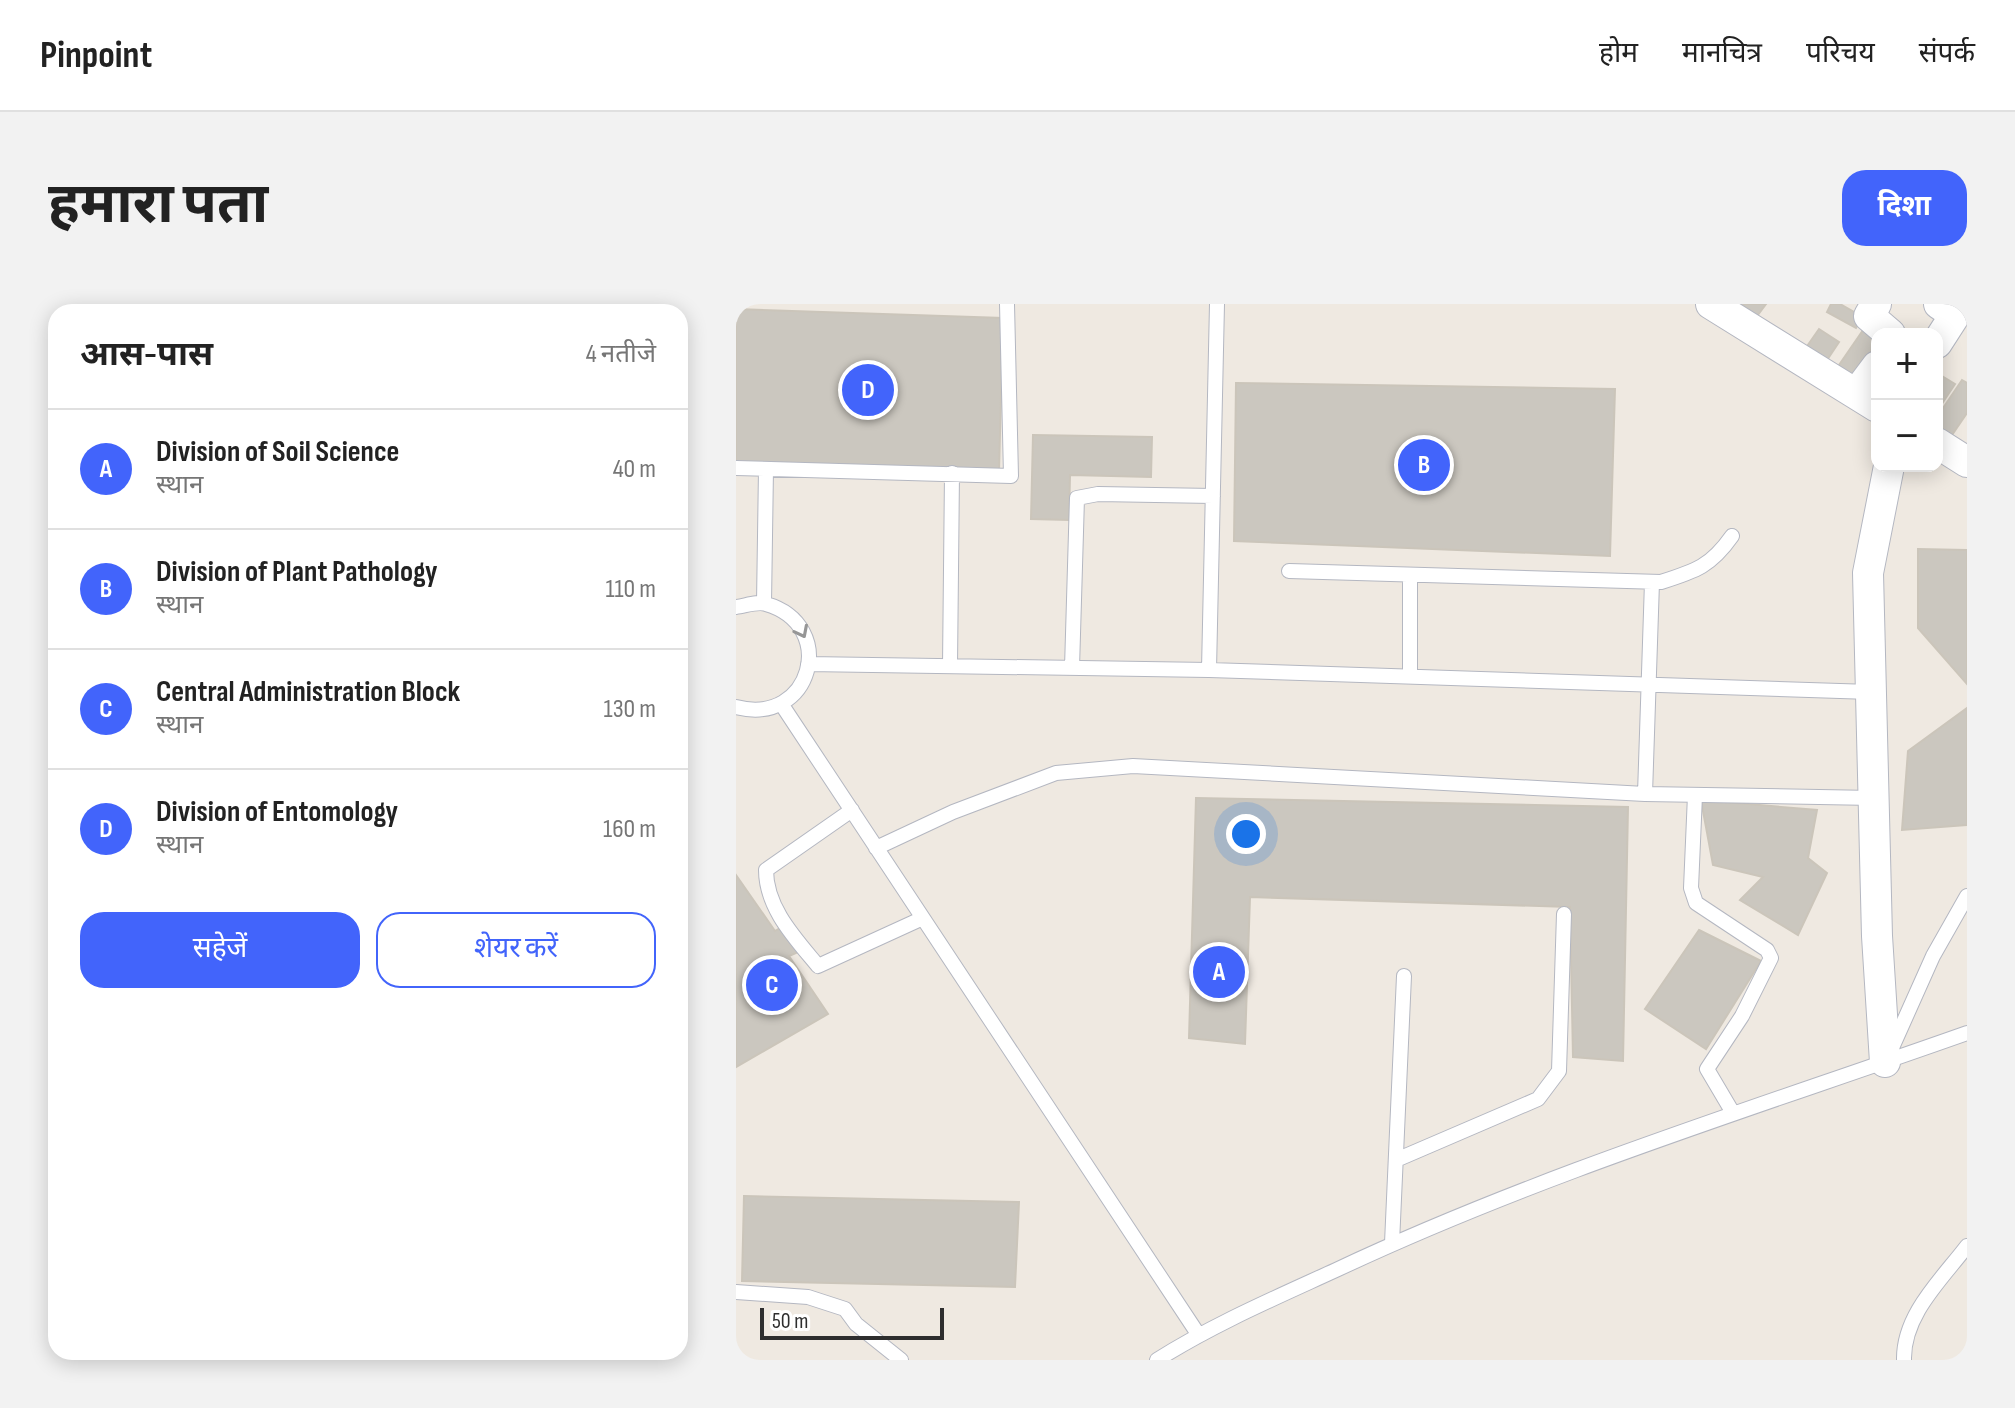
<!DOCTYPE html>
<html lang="hi">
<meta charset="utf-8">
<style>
body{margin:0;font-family:"Sofia Sans Condensed","Noto Sans Devanagari",sans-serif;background:#f2f2f2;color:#222}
.controls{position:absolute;right:24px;top:24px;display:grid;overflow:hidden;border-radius:16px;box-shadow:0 4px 20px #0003}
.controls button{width:72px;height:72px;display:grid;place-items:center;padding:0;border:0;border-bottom:2px solid #e0e0e0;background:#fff;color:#222;font:40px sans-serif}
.scale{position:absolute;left:24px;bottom:20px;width:184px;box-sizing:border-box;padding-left:8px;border:4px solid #2e2e2e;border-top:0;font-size:22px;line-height:28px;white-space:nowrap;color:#2e2e2e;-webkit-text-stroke:6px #fff;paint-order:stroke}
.you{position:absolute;left:510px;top:530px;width:28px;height:28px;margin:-20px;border:6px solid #fff;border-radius:50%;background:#1a73e8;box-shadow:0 0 0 12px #1a73e833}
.badge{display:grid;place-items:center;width:52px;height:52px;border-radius:50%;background:#4264fb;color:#fff;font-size:26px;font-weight:700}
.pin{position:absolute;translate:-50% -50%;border:4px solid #fff;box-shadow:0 2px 8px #0006}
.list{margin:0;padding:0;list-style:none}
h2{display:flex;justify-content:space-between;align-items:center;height:104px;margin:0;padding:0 32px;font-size:34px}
h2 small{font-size:26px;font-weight:400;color:#767676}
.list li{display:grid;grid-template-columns:52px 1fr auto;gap:24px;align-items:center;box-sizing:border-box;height:120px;padding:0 32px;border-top:2px solid #e0e0e0}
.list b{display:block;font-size:30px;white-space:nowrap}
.list p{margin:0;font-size:26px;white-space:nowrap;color:#767676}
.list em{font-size:26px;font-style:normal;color:#767676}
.actions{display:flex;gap:16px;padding:24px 32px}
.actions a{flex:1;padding:18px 0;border:2px solid #4264fb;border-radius:24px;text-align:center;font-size:28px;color:#4264fb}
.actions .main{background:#4264fb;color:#fff}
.map{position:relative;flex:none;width:1231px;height:1056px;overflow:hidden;border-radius:24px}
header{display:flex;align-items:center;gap:48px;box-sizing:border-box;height:112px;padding:0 40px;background:#fff;border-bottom:2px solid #e0e0e0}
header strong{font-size:38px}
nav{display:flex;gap:44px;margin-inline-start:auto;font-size:28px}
.intro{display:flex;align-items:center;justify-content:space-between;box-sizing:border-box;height:192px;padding:0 48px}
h1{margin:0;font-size:56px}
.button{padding:20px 36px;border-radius:24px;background:#4264fb;color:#fff;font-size:28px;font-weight:700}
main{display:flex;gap:48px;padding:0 48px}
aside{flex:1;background:#fff;border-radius:24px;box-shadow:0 4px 20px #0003}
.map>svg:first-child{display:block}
.building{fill:#cbc7bf;stroke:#cbc5ba;stroke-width:2}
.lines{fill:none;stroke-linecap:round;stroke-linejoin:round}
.lane-casing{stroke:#b4b7c1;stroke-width:16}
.street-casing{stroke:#b4b7c1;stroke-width:32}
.lane{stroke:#fff;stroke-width:14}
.street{stroke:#fff;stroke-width:30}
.oneway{stroke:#969696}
</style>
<header>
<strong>Pinpoint</strong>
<nav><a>होम</a><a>मानचित्र</a><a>परिचय</a><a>संपर्क</a></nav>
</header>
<div class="intro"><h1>हमारा पता</h1><a class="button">दिशा</a></div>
<main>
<aside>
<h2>आस-पास<small>4 नतीजे</small></h2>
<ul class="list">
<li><span class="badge">A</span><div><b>Division of Soil Science</b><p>स्थान</p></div><em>40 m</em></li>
<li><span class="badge">B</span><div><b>Division of Plant Pathology</b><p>स्थान</p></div><em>110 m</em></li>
<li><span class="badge">C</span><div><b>Central Administration Block</b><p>स्थान</p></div><em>130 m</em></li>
<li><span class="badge">D</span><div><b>Division of Entomology</b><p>स्थान</p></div><em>160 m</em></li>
</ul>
<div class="actions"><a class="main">सहेजें</a><a>शेयर करें</a></div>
</aside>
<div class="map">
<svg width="1231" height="1056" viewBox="0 0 1231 1056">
<rect width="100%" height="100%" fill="#efe9e1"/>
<path class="building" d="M1005,0H1030L1021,12Z
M1095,0H1104L1127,13L1120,24L1091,8Z
M0,5L267,14L263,168L0,158Z
M1132,19L1141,30V46L1120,77L1101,64Z
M1083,25L1103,38L1087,62L1067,48Z
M1201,69L1219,80L1205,101L1201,98Z
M1226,76L1231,79V109L1214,134L1201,126V113Z
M500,79L879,85L874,252L498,237Z
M297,131L416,133L415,173L334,171L333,216L295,215Z
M1182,245L1231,246V380L1182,324Z
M1231,404V521L1166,526L1172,447Z
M460,494L892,503L887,757L837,753L834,603L514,593L509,740L453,734Z
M965,496L1081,506L1072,554L1091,569L1062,631L1004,596L1027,573L977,561Z
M0,571L39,627L44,624L62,648L53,652L92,710L0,763Z
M963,626L1025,657L970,745L909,705Z
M8,892L283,898L279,983L6,977Z"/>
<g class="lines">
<defs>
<path id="lane" d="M0,164L275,172L271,0
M553,267L925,278C960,267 975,262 996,232
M674,271V372
M28,299L30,165
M0,303C9,302 22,297 30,300C103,321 76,423 0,403
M72,360L473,366L1135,388
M214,362L216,169
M336,364L341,194L362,190L477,192
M473,366L481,0
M46,401L462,1030
M909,490L916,278
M959,491L955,584L960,599L1031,646L1035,654L1006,712L971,765L997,809
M116,506L30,566C30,604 59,634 82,662L187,614
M140,544L217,508L320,469L397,462L909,490L1138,494
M1155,746L1197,652L1231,592
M660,856L802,795L823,767L828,610
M656,939L668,672
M0,988L72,993L109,1005L120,1020L165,1056
M421,1056C478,1020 539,994 600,966C804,870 1019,804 1231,729
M1168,1056C1167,1011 1205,976 1231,942"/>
<path id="street" d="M975,0L1141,103
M1140,0L1133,12L1154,30
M1201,39L1219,11L1203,0
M1120,90L1141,62
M1201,139L1231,158
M1149,758L1141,632L1132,269L1153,162"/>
</defs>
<use href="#lane" class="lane-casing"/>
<use href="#street" class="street-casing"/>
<use href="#lane" class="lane"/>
<use href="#street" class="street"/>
</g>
<defs><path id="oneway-chevron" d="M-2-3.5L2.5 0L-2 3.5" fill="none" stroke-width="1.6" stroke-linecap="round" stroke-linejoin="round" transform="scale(2)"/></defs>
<use class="oneway" href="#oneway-chevron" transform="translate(66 328) rotate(63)"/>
</svg>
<div class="controls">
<button>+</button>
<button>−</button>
</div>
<div class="scale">50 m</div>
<div class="you"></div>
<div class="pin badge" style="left:483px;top:668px">A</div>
<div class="pin badge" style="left:688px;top:161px">B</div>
<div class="pin badge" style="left:36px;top:681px">C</div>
<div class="pin badge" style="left:132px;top:86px">D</div>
</div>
</main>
